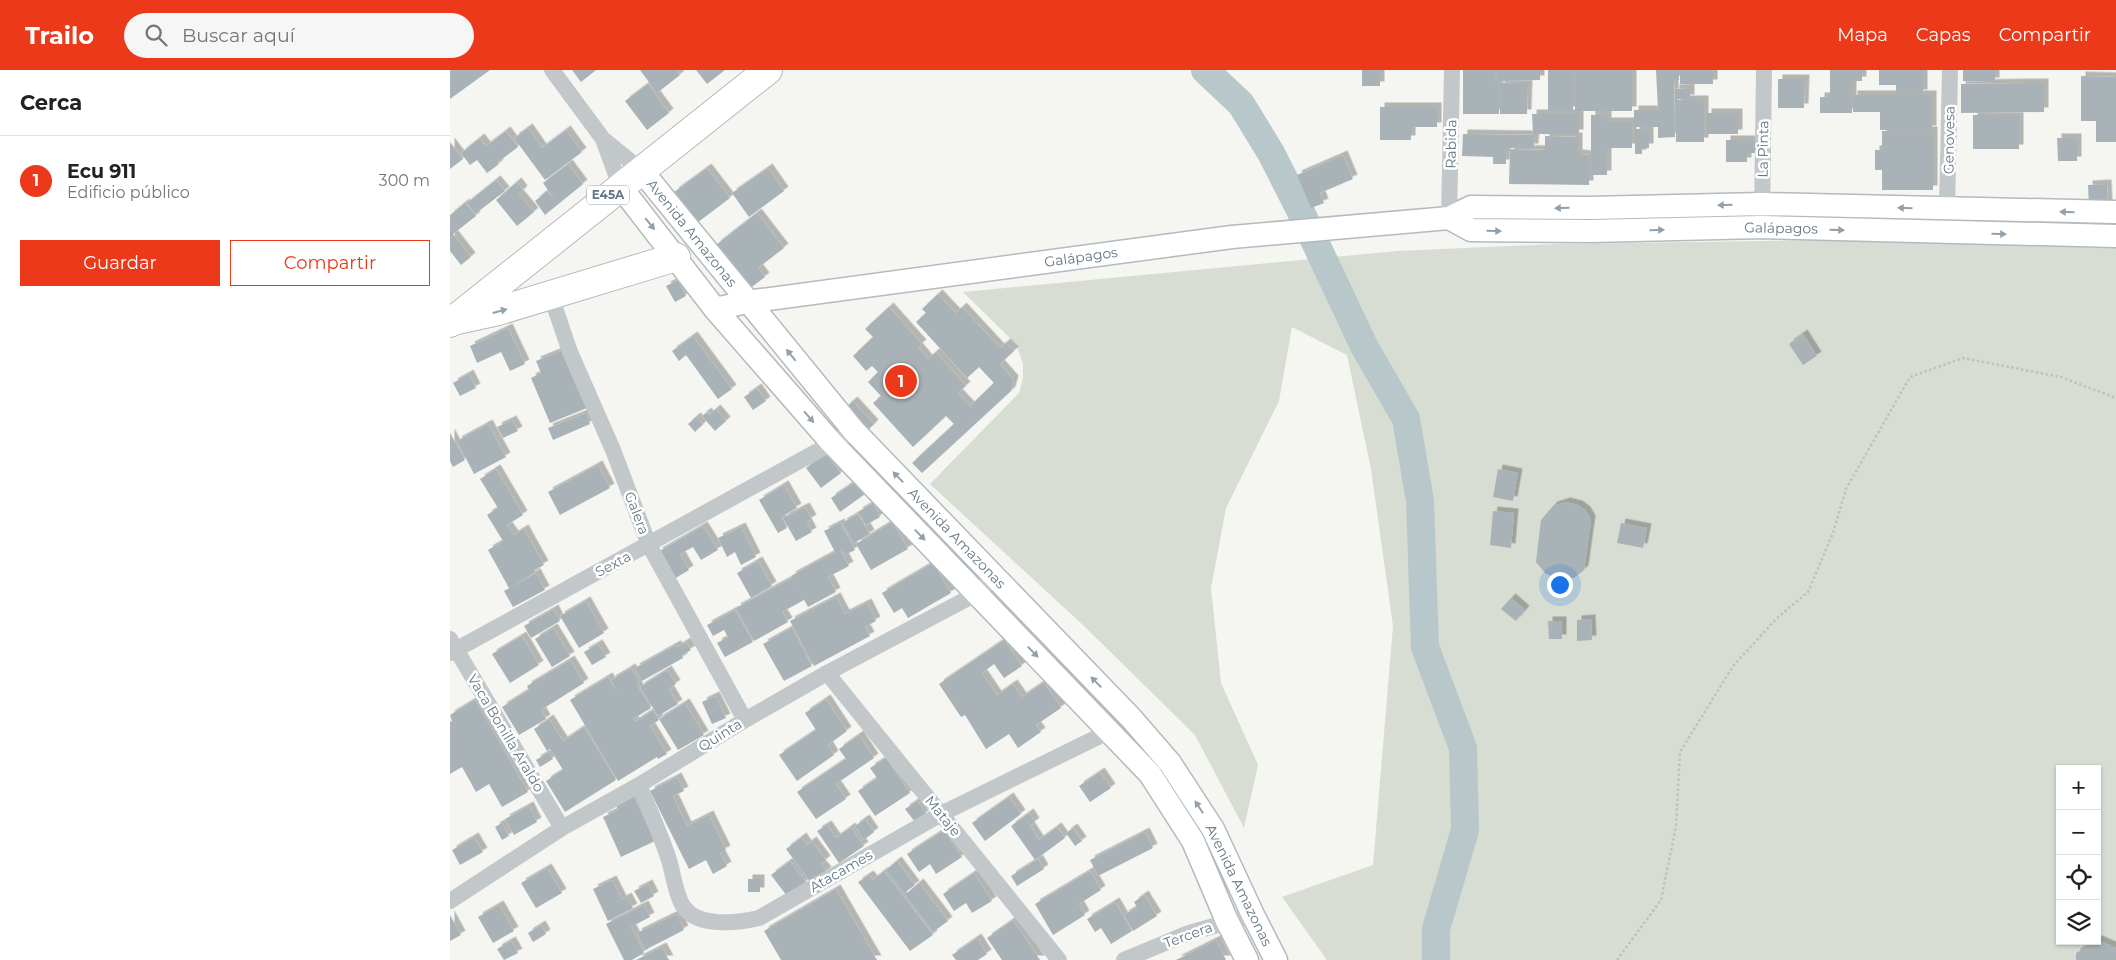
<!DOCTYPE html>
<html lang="es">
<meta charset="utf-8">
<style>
body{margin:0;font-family:Montserrat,sans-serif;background:#f6f6f6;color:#222}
.controls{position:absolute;right:15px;bottom:15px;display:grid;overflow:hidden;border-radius:0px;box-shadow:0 1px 4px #0004}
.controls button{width:45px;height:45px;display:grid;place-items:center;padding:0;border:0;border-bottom:1px solid #e0e0e0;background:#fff;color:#222;font:25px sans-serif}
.you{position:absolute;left:1109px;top:514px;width:18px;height:18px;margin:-12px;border:4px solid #fff;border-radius:50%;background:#1a73e8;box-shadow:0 0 0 8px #1a73e833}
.badge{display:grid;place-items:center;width:32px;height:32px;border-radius:50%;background:#ec391a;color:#fff;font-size:16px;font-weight:700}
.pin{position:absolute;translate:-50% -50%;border:2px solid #fff;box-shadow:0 1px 5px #0006}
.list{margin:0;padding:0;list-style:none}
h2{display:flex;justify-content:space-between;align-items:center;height:65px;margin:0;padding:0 20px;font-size:21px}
h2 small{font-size:16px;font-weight:400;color:#767676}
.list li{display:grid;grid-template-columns:32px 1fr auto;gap:15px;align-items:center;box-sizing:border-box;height:90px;padding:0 20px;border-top:1px solid #e0e0e0}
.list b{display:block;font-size:19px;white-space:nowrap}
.list p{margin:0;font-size:16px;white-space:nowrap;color:#767676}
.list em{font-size:16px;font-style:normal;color:#767676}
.actions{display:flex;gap:10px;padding:15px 20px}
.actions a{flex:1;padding:11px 0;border:1px solid #ec391a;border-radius:0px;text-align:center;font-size:18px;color:#ec391a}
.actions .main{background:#ec391a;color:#fff}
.icon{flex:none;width:28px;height:28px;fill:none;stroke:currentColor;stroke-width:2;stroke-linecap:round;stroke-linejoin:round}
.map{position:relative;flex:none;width:1666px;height:890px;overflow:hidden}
header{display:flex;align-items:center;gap:30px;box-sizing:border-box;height:70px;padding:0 25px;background:#ec391a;color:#fff}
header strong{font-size:24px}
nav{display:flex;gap:28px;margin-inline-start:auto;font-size:18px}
.search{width:350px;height:45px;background:#f6f6f6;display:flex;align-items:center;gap:12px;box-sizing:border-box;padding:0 18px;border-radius:28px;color:#767676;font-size:19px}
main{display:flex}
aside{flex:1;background:#fff}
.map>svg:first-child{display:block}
.green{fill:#d7ddd2;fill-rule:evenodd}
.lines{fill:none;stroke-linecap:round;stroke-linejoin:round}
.river{stroke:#b8c7ca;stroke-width:28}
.building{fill:#a9b3b7;filter:url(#shadow)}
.secondary-casing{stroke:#b4babe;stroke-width:25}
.highway-casing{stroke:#b7babd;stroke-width:30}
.path{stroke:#bec0c2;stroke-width:2.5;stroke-dasharray:2.5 2.5;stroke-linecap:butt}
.street{stroke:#c2c7c9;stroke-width:16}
.secondary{stroke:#fff;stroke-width:22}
.highway{stroke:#fff;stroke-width:28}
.oneway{fill:#92a0a9}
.labels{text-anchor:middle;stroke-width:5;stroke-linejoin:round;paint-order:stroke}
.shield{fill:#fff;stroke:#92a0a9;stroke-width:1}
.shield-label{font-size:12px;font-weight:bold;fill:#637884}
.street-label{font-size:14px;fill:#637884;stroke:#fff}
</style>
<header>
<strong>Trailo</strong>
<div class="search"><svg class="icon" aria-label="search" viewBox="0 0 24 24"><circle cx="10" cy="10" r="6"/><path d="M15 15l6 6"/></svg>Buscar aquí</div>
<nav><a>Mapa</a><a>Capas</a><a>Compartir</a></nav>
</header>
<main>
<aside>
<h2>Cerca<small></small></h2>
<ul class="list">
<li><span class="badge">1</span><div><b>Ecu 911</b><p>Edificio público</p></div><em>300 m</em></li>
</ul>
<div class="actions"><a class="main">Guardar</a><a>Compartir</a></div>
</aside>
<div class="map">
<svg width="1666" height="890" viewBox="0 0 1666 890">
<defs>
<filter id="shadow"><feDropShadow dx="4.5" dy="-4.5" stdDeviation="0" flood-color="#0004"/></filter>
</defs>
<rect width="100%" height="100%" fill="#f5f5f1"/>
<path class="green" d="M1666,166V890H877L832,827L923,795L943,556L921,399L897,285L842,257L829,331L776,438L761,518L771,613L808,695L794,758L745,665L634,556L480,414L569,323L573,308V294L566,274L513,222L947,181L1106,174ZM1610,699H1647V871H1610Z"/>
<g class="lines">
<path class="river" d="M755,0L791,34L821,83L850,140L914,276L956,349L970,431L975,577L1013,678L1015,760L986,859V890"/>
</g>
<path class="building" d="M0,0H40L0,29Z
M122,0H146L131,12Z
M190,0H226L230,5L207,23Z
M246,0H275L257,14Z
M912,0H930V16H912Z
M1013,0H1045V12H1049V44H1013Z
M1047,0H1090V10L1047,11Z
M1098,0H1123V41H1098Z
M1125,0H1182V41H1125Z
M1206,0H1229V10H1224L1225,67L1208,68V57H1184V40H1208Z
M1230,0H1263V14H1230Z
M1380,0H1412V11H1402V43H1370V27H1380Z
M1429,0H1473V24H1446V15H1429Z
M1513,0H1545V12L1513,11Z
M1631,6L1666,7V72H1646V51H1631Z
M1328,9H1355L1354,38H1328Z
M1078,12L1077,44H1050V13Z
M1594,13V42L1511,43V14Z
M198,14L219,43L197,60L175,31Z
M1240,18V29H1225V19Z
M1403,25H1482V60H1430V42H1403Z
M1226,30H1254V72H1226Z
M930,37H987V57H961V70H930Z
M1257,43H1288V64H1257Z
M1082,44H1129V64H1083Z
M1141,45H1157V52H1182V78H1157V105H1141Z
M1523,45H1569V79H1523Z
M78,58L92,78L116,60L132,82L95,110L64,68Z
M1185,59H1199V78H1192V84H1185Z
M56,61L68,77L48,92L49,94L37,103L27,90L20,95L11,83L30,68L36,76Z
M1432,61H1483V120H1432V100H1425V80H1432Z
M1013,64L1085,65L1084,78H1056V94H1043V87L1012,86Z
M1095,66L1128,67V84L1139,85V115L1059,114L1060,79L1095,80Z
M1607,68H1627V91H1608Z
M1276,70H1306V83H1297V92H1276Z
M0,72L13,89L0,99Z
M893,85L903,109L870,123L874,133L861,138L847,105Z
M118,94L133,114L95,145L85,131L97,121L105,130L93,113Z
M257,98L280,128L247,153L224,122Z
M318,98L334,121L299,147L282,123Z
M46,110L55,121L25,144L17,133Z
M67,112L73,120L69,124L84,142L67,156L46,130Z
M1657,114L1658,136L1639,137L1638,115Z
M15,133L26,146L3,164L21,187L11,195L0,181V145Z
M307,143L334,178L308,198L315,207L299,219L266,175Z
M228,210L236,226L225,232L216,216Z
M488,224L506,243L512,237L550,278L556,273L564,281L550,294L564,310L561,321L472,403L462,393L504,354L496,346L463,377L423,333L431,326L418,312L428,302L422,296L416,301L403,286L423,267L415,259L439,237L472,274L468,277L478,289L486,282L516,316L508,323L520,336L544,313L529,297L517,308L466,252L476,243L472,239Z
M58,258L75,294L60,301L51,282L27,293L20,276Z
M1353,264L1367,286L1353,295L1339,274Z
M243,266L282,319L268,329L236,285L229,291L222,281Z
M113,280L137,338L100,353L81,308L91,303L86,291Z
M19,304L26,318L10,326L3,313Z
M307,318L316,331L303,340L294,327Z
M403,331L424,354L417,361L396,337Z
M266,339L276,351L265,361L252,346L257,342L259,345Z
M136,343L140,354L103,370L98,358Z
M246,347L253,354L245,362L238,354Z
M62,350L68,361L53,368L47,357Z
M38,354L56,387L24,404L7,371Z
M0,363L15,390L3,397L0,391Z
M375,383L391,403L371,418L356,398Z
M148,395L160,418L110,445L98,422Z
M46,399L73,445L57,455L64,465L74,459L94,495L84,500L86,502L59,518L38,480L53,471L37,445L48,438L30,409Z
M1048,399L1068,403L1063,431L1043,427Z
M406,411L415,424L390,442L381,428Z
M334,415L347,438L331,447L337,458L328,463L309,430Z
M1116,432L1128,435L1136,441L1141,450L1134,500L1124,508L1107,509L1095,503L1086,492L1091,450L1103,436Z
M423,433L430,447L416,455L408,442Z
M355,437L362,449L357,452L362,462L346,471L333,448Z
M1043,441L1064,443L1061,478L1040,475Z
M408,444L420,464L404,473L392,453Z
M442,452L458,479L421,500L406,474Z
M390,453L405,480L395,485L390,479L399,496L378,507L386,522L358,537L341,506L385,482L374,461Z
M1171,453L1197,458L1193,478L1167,473Z
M253,456L268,480L251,490L243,477L230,484L239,500L224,509L208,482Z
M291,457L306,487L291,495L285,482L277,487L268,468Z
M308,491L322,516L301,528L287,503Z
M483,493L501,523L458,548L452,538L444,543L432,523Z
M86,503L95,520L63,537L54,521Z
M342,508L354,530L332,542L338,552L304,571L286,538Z
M386,527L395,544L417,533L426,551L415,557L420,566L364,596L340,551Z
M1061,528L1075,540L1066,551L1051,539Z
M136,531L154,563L129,578L110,546Z
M104,539L110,551L81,568L74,556Z
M285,540L303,572L275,587L267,573L278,567L274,560L263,566L257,555Z
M1141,549L1142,570L1127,571V550Z
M1098,551H1112V569H1099Z
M103,558L120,586L102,597L85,569Z
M342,558L362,596L334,611L313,574Z
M72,566L89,595L60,613L42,584Z
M554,570L572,596L554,608L544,594L532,603L547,625L563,614L572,627L594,612L611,638L586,655L591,662L568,678L559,664L536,679L515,645L511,647L489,614Z
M236,572L241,580L232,585L233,588L192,611L185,598L226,575L228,577Z
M148,574L156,587L142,595L134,582Z
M120,590L134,613L91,640L96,649L69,665L52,637L79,620L77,616Z
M181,598L190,613L187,615L201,638L183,649L185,652L203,640L209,650L200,656L217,684L208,689L207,687L168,711L120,630L158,607L167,622L161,610Z
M217,600L226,614L219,619L228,634L208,646L190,617Z
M265,626L276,648L262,654L252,632Z
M376,629L397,661L378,675L384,685L347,711L329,685L366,660L355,643Z
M25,630L78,722L52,737L39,714L26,722L12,697L0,704V652L2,651L0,645Z
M235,633L254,665L228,680L209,649Z
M99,649L113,671L134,657L166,710L115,742L96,711L113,700L100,679L97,681L84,659Z
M409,665L424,688L386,714L396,729L366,749L347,722L396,689L389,679Z
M99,682L103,689L90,697L86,690Z
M436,688L460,723L425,746L408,721L427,708L420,698Z
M650,702L661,718L640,732L629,716Z
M227,707L234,721L223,726L237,756L259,745L276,780L270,783L277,796L263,804L256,790L239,799L200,721Z
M183,725L205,771L171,787L153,747L168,740L165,733Z
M559,727L571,744L535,771L522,753Z
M467,731L476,743L465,752L455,739Z
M79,736L87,752L64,765L55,749Z
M579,743L585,752L580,756L589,770L607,757L615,768L585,790L561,756Z
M415,749L424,762L414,770L405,756Z
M52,753L59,766L52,770L45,757Z
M377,755L386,768L401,757L414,776L389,793L367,761Z
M623,758L632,771L625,776L616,763Z
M494,760L512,787L486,804L480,794L469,802L457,784Z
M695,762L703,778L648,806L640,790Z
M24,767L33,782L10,795L2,780Z
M352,767L357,775L362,771L376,790L371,794L377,801L361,813L336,779Z
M588,789L594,799L567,816L561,806Z
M340,791L356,812L337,826L321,805Z
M447,791L465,815L454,823L436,800Z
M97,798L112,823L86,838L71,813Z
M434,801L483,865L460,881L408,812L419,805L423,810Z
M640,801L651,820L629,834L635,845L603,865L585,834Z
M524,803L542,831L522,843L516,833L504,841L493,824Z
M298,809H310V822H298Z
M162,810L172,830L177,827L183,838L158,851L143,819Z
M469,813L498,851L483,862L455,825Z
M198,814L204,826L191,833L184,821Z
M386,819L427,890H331L314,861Z
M694,825L707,846L683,861L674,845L687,837L684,832Z
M665,832L682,861L661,874L651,858L645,862L637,849Z
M49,835L64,861L43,873L28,847Z
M194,835L200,847L181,857L194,883L182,890H174L156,854Z
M226,844L234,860L195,880L187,863Z
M0,845L11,865L0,871Z
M563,850L590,890H552L537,868Z
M91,855L96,864L83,872L78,863Z
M527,868L537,884L528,890H506L502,885Z
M766,870L776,890H726Z
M1648,870L1666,878V890H1626V883Z
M61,871L68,883L54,890L47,879Z
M212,877L219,890H186Z"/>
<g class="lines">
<defs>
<path id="secondary" d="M191,100L404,361L681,648L720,693L763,759L803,845L826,890
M170,116L265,239L381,372L700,704L743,771L777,851L797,890
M999,148L1021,160L1141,161L1312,157L1666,166
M265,239L297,232L782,167L999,148L1021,137L1140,138L1312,134L1666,142"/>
<path id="highway" d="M7,250L48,241L226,187
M0,253L318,0"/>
</defs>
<use href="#secondary" class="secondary-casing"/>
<use href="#highway" class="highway-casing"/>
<path class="path" d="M1167,890L1211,830L1226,756L1230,682L1283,596L1327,548L1358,522L1383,463L1396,419L1460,307L1513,288L1611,307L1666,328"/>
<path class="street" d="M102,0L153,69L191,100
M153,69L170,116
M1497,140L1500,0
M1312,145L1314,0
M999,148L1002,0
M101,226L120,282L163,380L199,475L295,650
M0,569L112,758
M0,583L404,361
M377,603L609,890
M189,715C199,739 210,763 218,787C223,801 225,824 233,836C247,858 288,853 309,848L491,744L660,661
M0,831L112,758L189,715L295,650L377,603L526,524L544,507
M674,890L739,863L803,845"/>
<use href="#secondary" class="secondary"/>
<use href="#highway" class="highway"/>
</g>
<defs><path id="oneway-solid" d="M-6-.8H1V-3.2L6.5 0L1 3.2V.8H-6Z" transform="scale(1.25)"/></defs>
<g class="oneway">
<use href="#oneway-solid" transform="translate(1275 135) rotate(179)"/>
<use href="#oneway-solid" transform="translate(1112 138) rotate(179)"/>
<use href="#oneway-solid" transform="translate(1455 138) rotate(-178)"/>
<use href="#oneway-solid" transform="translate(1617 142) rotate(-179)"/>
<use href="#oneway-solid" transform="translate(200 154) rotate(51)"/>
<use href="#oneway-solid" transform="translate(1207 160) rotate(-1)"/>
<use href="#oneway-solid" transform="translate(1387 160) rotate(2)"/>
<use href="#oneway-solid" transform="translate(1044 161) rotate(1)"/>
<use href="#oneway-solid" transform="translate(1549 164) rotate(1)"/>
<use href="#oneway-solid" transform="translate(50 241) rotate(-15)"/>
<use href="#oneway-solid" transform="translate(341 285) rotate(-129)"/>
<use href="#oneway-solid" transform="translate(359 347) rotate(49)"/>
<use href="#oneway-solid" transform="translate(448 407) rotate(-134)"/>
<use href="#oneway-solid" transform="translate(470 465) rotate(46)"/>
<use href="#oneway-solid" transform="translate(583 582) rotate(46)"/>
<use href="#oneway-solid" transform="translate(646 612) rotate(-134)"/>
<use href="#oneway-solid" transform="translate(749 737) rotate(-123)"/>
</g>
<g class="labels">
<rect class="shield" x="137" y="115.5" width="42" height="19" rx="4"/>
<g class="shield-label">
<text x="158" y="129">E45A</text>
</g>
<g class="street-label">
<text transform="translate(1499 70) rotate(-89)" y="5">Genovesa</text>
<text transform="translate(1001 74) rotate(-89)" y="5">Rabida</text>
<text transform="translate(1313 79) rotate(-89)" y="5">La Pinta</text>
<text transform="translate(1331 158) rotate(1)" y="5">Galápagos</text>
<text transform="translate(242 163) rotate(51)" y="5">Avenida Amazonas</text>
<text transform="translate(631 187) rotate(-8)" y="5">Galápagos</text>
<text transform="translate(187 443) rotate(69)" y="5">Galera</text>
<text transform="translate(507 468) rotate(46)" y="5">Avenida Amazonas</text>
<text transform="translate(163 494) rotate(-28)" y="5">Sexta</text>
<text transform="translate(56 663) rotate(59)" y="5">Vaca Bonilla Araldo</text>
<text transform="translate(270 665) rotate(-32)" y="5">Quinta</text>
<text transform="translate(493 746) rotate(51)" y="5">Mataje</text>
<text transform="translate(391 801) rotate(-30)" y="5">Atacames</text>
<text transform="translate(789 815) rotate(64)" y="5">Avenida Amazonas</text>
<text transform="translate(738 865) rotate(-20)" y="5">Tercera</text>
</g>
</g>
</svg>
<div class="controls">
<button>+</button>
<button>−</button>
<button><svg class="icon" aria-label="locate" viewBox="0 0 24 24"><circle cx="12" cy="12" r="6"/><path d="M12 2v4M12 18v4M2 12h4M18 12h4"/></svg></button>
<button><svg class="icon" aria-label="layers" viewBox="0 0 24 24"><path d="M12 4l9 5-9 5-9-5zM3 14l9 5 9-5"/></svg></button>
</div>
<div class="you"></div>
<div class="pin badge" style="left:451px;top:311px">1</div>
</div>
</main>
